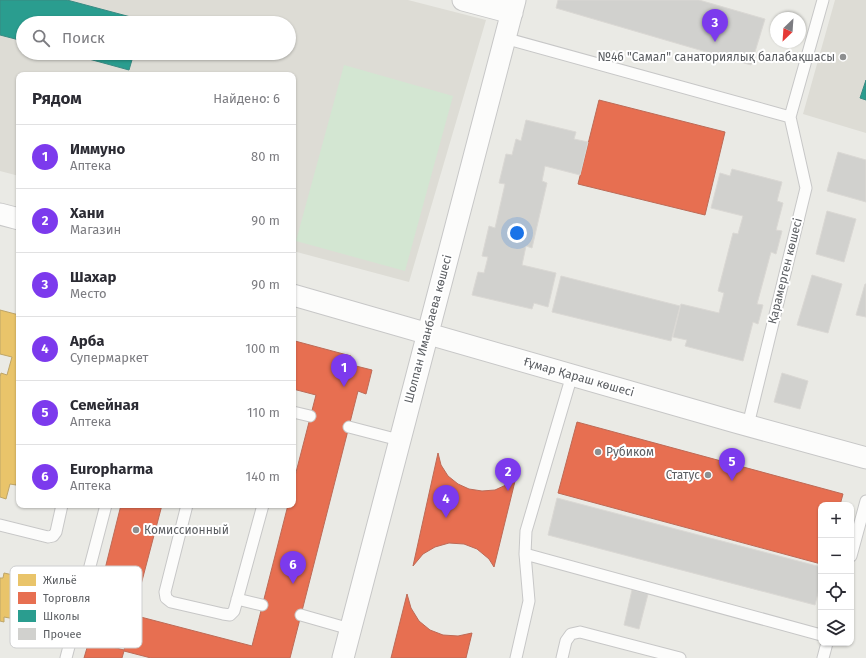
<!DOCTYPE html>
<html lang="ru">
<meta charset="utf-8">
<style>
body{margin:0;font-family:"Fira Sans",sans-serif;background:#f2f2f3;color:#2b2b33}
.controls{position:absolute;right:12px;bottom:12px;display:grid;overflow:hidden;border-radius:8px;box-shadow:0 1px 3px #0004}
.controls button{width:36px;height:36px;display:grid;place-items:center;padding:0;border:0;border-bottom:1px solid #e1e1e2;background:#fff;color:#2b2b33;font:20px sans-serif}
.compass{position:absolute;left:770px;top:12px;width:36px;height:36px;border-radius:50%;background:#fff;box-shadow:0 1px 3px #0004;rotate:205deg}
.you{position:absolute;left:517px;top:233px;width:14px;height:14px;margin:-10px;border:3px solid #fff;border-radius:50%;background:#1a73e8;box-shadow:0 0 0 6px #1a73e833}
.badge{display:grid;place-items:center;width:26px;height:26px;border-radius:50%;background:#7c3aed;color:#fff;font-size:13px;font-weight:700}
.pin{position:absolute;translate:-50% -33px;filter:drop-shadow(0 1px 2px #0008)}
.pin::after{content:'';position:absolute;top:21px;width:14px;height:12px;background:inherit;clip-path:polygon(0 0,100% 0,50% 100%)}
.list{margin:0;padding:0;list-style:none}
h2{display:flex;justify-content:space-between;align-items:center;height:52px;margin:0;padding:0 16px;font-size:17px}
h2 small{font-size:13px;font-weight:400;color:#7c7c81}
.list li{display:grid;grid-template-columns:26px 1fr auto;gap:12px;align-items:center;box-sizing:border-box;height:64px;padding:0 16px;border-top:1px solid #e1e1e2}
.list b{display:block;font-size:15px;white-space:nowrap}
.list p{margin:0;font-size:13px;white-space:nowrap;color:#7c7c81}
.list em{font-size:13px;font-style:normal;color:#7c7c81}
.icon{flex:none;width:22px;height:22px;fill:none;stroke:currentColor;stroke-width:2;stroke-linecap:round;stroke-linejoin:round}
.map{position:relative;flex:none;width:866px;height:658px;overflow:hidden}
.search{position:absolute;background:#fff;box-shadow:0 1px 3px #0004;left:16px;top:16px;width:280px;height:44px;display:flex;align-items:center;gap:10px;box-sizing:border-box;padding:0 14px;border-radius:22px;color:#7c7c81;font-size:15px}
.panel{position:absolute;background:#fff;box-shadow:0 1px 3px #0004;left:16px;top:72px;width:280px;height:436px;border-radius:8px}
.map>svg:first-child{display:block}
.education{fill:#dddcd5;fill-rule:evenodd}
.green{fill:#d3e6d2}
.homes{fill:#e9c46a;stroke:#bea568}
.shops{fill:#e76f51;stroke:#bd6a56}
.schools{fill:#2a9d8f;stroke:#398a82}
.building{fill:#d1d1ce;stroke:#dad8d4}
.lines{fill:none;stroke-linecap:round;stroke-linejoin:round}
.lane-casing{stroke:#c7c7c7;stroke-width:13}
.street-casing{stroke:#c7c7c7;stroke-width:23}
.lane{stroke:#fcfcfb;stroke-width:11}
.street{stroke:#fcfcfb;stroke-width:21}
.poi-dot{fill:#8d8f90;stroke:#fff;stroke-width:1.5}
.labels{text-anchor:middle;stroke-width:4;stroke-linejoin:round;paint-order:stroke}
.poi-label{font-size:12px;fill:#5b5e62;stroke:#fff;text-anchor:end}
.street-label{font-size:12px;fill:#5b5e62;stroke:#fff}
.key{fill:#fff;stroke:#cecfd0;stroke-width:1}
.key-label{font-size:11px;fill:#5b5e62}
</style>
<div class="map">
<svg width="866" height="658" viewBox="0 0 866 658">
<rect width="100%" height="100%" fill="#eaeae5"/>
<path class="education" d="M0,0H408L486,20L409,282L293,251V75H19V176L0,171ZM23,23H289V53H23Z
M835,0H866V133L803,114Z"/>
<path class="green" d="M344,65L453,96L405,271L296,241Z"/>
<path class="homes" d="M0,310L19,315V474L16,485L10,484L6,499L0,497V377L1,373L7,375L12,357L0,354Z
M4,573L36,580L35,586L60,592L50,633L40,630L30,635L27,627L15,624V619L4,617V622L0,621V578H3Z"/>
<path class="shops" d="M599,100L725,132L705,215L578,184Z
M295,341L351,356L348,364L372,370L366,394L358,391L290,658H151L124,651L122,658H84L89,641L124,650L133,615L96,605L121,505H162L133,615L252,646L288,505H293V484L316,395L293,389V348Z
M577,422L843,494L840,505H821V564L558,493Z
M438,453L441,465L448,476L458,484L469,489L482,491L495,490L506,485L516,477L494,567L489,559L477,549L464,544L449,543L435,547L423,554L413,566Z
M407,594L411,608L419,621L430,630L443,635L458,636L472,633L466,658H391Z"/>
<path class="schools" d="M0,0H67L142,20V23H23V41L0,35Z
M67,53H134L129,70Z
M866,80V100L860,98Z"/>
<path class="building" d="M558,0H699L765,19L751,65L556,8Z
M526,120L576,132L574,139L588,142L580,175L545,166L542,181L547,183L532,248L526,246L522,265L556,273L548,307L534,303L532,309L472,295L478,272L484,273L488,257L482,256L489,226L495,228L505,184L499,183L506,154L512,155L516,139L521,141Z
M838,152L866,160V202L827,191Z
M732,169L782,182L777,201L783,203L776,230L782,231L776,254L771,252L757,304L763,305L758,324L753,322L743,361L685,346L687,340L673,337L681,304L719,313L724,293L718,291L733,233L738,234L743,216L711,208L720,173L730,176Z
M827,211L856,219L844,262L816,254Z
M812,275L842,284L828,333L797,325Z
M561,276L680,306L671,341L552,312Z
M865,284H866V317L856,315Z
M782,373L808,381L800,409L774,402Z
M557,498L821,567V581L815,605L548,535Z
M632,590L648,594L639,629L624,625Z"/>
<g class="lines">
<defs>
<path id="lane" d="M504,38L790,117
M572,375L526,531L525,554L821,635
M293,412L310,416
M748,425L806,188L790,117L823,0
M349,427L399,440
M187,505L165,592L166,598L171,602L223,614L230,615L234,611L263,505
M0,525L48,537L53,536L56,532L62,505
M851,556L866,501
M237,599L262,605
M301,615L350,629
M66,658L106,505
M516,658L529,601L525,554
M562,658L566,641L571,634L580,632L680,658
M823,658L827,643"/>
<path id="street" d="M463,0L512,13
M0,214L19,219
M293,295L735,422L866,458
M343,658L515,0"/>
</defs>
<use href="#lane" class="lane-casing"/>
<use href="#street" class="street-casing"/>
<use href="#lane" class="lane"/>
<use href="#street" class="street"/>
</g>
<g class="poi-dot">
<circle cx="843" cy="57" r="4"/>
<circle cx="598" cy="452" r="4"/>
<circle cx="708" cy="475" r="4"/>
<circle cx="136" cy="530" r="4"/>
</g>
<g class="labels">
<g class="poi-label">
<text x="835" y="61">№46 "Самал" санаториялық балабақшасы</text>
<text x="606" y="456" text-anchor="start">Рубиком</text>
<text x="700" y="479">Статус</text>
<text x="144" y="534" text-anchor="start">Комиссионный</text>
</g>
<g class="street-label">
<text transform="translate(785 271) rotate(-76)" y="4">Қарамерген көшесі</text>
<text transform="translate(428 329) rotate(-75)" y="4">Шолпан Иманбаева көшесі</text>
<text transform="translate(579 377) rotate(16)" y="4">Ғұмар Қараш көшесі</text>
</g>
</g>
<rect x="10" y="566" width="132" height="82" rx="6" class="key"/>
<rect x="18" y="574" width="18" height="12" fill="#e9c46a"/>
<rect x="18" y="592" width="18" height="12" fill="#e76f51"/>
<rect x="18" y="610" width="18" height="12" fill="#2a9d8f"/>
<rect x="18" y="628" width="18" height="12" fill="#d1d1ce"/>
<g class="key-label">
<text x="43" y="584">Жильё</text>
<text x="43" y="602">Торговля</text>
<text x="43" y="620">Школы</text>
<text x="43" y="638">Прочее</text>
</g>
</svg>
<div class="controls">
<button>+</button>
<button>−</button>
<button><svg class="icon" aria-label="locate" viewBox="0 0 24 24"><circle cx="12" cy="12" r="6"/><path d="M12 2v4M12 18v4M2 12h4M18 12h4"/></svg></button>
<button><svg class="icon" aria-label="layers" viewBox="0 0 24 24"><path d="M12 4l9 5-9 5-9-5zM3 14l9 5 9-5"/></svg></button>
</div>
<svg class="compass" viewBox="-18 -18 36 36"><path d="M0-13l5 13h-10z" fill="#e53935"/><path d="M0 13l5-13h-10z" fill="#7c7c81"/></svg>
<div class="you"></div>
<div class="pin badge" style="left:344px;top:387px">1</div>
<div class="pin badge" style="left:508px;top:491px">2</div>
<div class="pin badge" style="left:715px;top:42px">3</div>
<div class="pin badge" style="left:446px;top:518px">4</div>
<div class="pin badge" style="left:732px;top:481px">5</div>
<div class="pin badge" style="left:293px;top:584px">6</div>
<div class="search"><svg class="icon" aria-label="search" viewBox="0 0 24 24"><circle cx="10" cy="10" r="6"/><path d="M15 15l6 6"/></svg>Поиск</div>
<section class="panel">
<h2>Рядом<small>Найдено: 6</small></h2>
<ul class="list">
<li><span class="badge">1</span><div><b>Иммуно</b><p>Аптека</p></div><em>80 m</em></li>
<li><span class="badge">2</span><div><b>Хани</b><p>Магазин</p></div><em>90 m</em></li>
<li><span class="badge">3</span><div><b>Шахар</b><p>Место</p></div><em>90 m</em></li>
<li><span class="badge">4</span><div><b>Арба</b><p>Супермаркет</p></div><em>100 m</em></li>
<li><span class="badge">5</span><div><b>Семейная</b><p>Аптека</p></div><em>110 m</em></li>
<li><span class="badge">6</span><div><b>Europharma</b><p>Аптека</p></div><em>140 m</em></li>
</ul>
</section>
</div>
